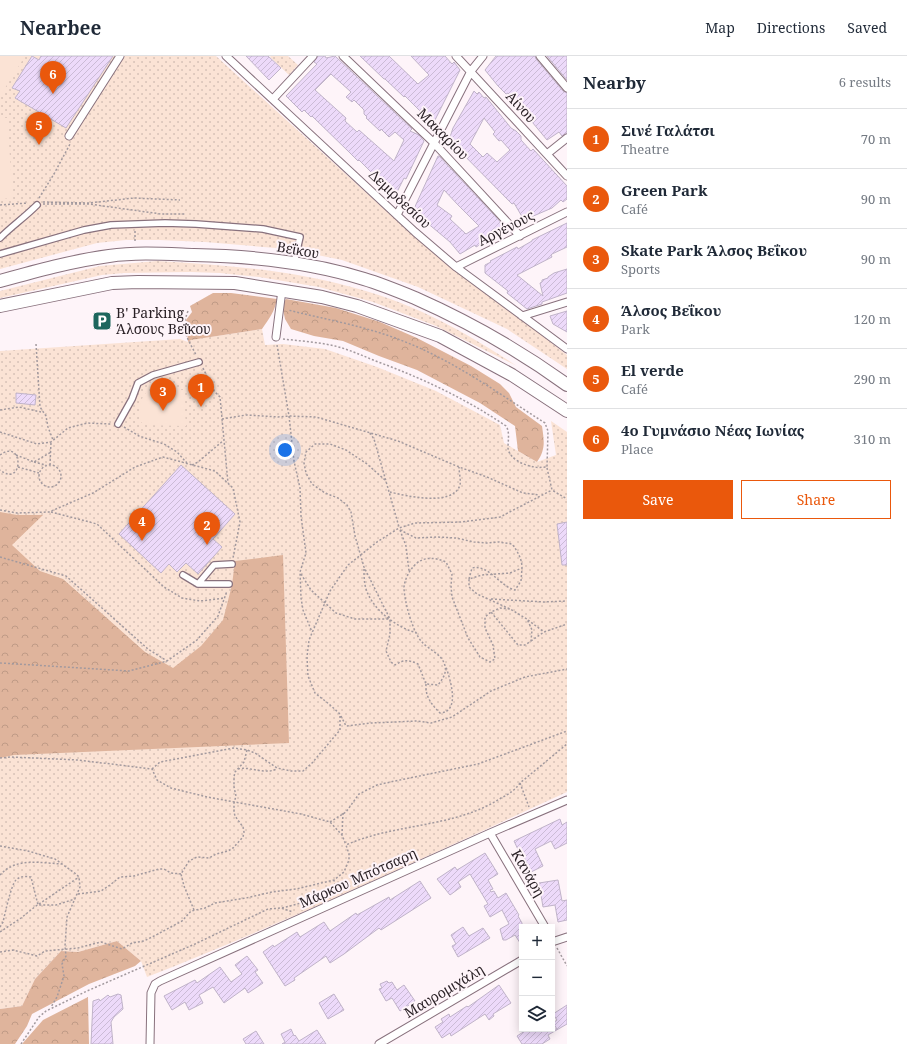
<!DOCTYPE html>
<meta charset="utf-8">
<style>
body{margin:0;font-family:"Noto Serif",serif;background:#f2f2f3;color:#1f2937}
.controls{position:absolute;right:12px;bottom:12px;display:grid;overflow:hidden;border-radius:0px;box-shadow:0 2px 10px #0003}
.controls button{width:36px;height:36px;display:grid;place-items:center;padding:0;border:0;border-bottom:1px solid #e0e1e3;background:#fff;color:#1f2937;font:20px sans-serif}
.you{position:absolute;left:285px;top:394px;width:14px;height:14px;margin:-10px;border:3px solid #fff;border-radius:50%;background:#1a73e8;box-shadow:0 0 0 6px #1a73e833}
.badge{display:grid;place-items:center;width:26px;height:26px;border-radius:50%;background:#ea580c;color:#fff;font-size:13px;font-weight:700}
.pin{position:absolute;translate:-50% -33px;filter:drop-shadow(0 1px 2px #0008)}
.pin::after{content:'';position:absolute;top:21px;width:14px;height:12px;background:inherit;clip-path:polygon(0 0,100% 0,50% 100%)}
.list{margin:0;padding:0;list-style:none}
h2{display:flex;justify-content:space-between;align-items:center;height:52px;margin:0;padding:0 16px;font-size:17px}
h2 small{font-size:13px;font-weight:400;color:#747a83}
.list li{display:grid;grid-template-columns:26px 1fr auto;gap:12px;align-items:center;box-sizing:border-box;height:60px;padding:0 16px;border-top:1px solid #e0e1e3}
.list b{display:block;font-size:15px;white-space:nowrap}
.list p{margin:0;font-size:13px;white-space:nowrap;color:#747a83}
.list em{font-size:13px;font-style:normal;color:#747a83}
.actions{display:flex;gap:8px;padding:12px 16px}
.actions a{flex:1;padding:9px 0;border:1px solid #ea580c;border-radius:0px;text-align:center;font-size:14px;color:#ea580c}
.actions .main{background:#ea580c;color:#fff}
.icon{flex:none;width:22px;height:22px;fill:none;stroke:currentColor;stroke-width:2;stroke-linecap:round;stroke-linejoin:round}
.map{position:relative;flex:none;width:567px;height:988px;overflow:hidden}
header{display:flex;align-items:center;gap:24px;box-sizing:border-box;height:56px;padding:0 20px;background:#fff;border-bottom:1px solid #e0e1e3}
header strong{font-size:19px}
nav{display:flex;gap:22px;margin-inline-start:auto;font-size:14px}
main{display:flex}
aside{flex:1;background:#fff}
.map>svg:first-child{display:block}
.grass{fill:url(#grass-dots)}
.forest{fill:url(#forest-crowns)}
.garden{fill:#fbe3d5}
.building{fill:url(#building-hatch);stroke:#c0b3c9;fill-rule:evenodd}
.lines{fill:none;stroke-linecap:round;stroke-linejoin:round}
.pedestrian-casing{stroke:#88717d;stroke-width:8}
.minor-casing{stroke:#88717d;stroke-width:9}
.primary-casing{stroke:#88717d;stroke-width:14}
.path{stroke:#a2999e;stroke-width:1.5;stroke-dasharray:2 2;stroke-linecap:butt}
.pedestrian{stroke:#fff;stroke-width:5.5}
.minor{stroke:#fff;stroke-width:7}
.primary{stroke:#fff;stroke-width:12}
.labels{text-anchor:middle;stroke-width:4;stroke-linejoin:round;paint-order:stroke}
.street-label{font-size:14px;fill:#281f24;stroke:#fef4f9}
.poi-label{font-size:14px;fill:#281f24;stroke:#fef4f9;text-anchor:start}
</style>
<header>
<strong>Nearbee</strong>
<nav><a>Map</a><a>Directions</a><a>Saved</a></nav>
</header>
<main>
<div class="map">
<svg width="567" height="988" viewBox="0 0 567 988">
<defs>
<pattern id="grass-dots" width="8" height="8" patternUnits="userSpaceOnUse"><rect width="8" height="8" fill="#fbe3d5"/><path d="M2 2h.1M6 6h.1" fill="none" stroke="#d7c2b7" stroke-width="1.8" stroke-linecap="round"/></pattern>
<pattern id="forest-crowns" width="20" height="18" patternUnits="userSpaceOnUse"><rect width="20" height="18" fill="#dfb49c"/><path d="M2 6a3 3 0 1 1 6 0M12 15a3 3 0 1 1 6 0" fill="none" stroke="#bf9a86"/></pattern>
<pattern id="building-hatch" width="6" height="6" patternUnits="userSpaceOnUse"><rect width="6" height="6" fill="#eddafa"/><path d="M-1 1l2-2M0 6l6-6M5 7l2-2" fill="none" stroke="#cbbbd6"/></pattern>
</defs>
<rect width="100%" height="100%" fill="#fef4f9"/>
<path class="grass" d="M0,0H216L406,173L567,299V313L507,273L418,231L342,204L288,193L205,186L159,184H126L97,187L0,213Z
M271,0H288L298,9L289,19L270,1Z
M157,205C247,210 336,218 420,255C454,270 486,290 517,310L436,270L373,246L319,231L259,221L220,217L190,216L124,217L102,219L0,242V235L100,210Z
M262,273L265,289L283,288L325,293L377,311L436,335L500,369L504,387L537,406L556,399L551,365L567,376V736C428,800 289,865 147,921L141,905L117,885L78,896L61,895L35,923L22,950L0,953V295L180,283L188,286L191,284Z"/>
<path class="forest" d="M213,237H231L277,243C275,255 269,263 262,273L191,284L188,286L186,264L192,256L190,250Z
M286,243L336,252L380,266L417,282L471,310L500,328L509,337L516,351L542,370C544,385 546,393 537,406L518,395L515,370L480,347L417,314L379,300L343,285L314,280L291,273L285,263L282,249Z
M0,456L17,459H43L12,489L40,515L63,523L145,596L173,612L201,590L223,564L232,529L235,505L283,499L289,687L14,699L0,702Z
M117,885L141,905L135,910L89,928L32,958L27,970L15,988H0V953L22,950L35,923L61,895L78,896Z
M88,941L89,988H22L43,964Z"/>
<path class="garden" d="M0,0H25L2,37L0,36Z
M0,62H7L13,142L0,143Z
M183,334L186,370L145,369L141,366C141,356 138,343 147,336Z"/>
<path class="building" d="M32,0L39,4L41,0H113L66,72L15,42L20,35L12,32Z
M246,0H268L281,12L269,24Z
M318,0H325L326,2L335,0L412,73L410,75L419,79L424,85L406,123L404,122L396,138L377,120L376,121L359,104L358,105L349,96L312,60L311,61L304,54L302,56L286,40L317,8L314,6ZM331,18L351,36L346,41L352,46L354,44L364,54V58L367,61L366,62L380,75L381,73L389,81L395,76L404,84L394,105L359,74L357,76L345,65L346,62L315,34Z
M360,0H389L418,28L429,19L411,0H445L452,8L454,6L460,14L433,68L405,40L404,41L385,23H384Z
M496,0H535L536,3L563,35L567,37V77L562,80L559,76L547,84L508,37L506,38L498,30L485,14Z
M547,0H567V24Z
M474,35L477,38L479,36L484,42L486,41L511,72L516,75L521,80V84L531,95L533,93L567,130V143L563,146L561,144L552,152L524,164L514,147L512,148L449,84L453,72ZM484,62L495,76L493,78L499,85L501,84L510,94L497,106L487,97L483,101L470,88Z
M438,100H439L507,173L476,191L475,189L460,198L450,186L413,155ZM444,134L458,149L479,170L466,178L450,163L452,160L437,149Z
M567,167V191L552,198L551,199L552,201L517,219L543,240L540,227L542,226V224L548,222V221L554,217L567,213V237L542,246V248L527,253L507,237L508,235L485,217V209L491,206L490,205L517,191L518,193L532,185V184Z
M567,255V276L553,268L550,260Z
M16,337L36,339L35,349L16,347Z
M181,409L235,458L213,483L222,491L198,518L186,507L177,516L169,508L161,517L119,478Z
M567,466V509H562L557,468Z
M560,763L562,769L567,766V787L555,793L551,785L535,793L543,810L531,816L523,799L521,800L514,785Z
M485,797L498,818L488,824L493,833L490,834L491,836L494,835L498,842L506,837L519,859L518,860L522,867V890L515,879L506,884H503L500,873L509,868L502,854L490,861L484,850L488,848L470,818L458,826L461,831L450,839L437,823L455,811L457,814Z
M558,824L562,845L567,844V864L558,866L555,849L543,851L539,827Z
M420,825L431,842L381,874L379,872L344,898L330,907L326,900L294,922L295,924L285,930L263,896L273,889L274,891L297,876L300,881L324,866L330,875L356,857L357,859L389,841L390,844Z
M463,871L469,880L483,872L490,882L458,901L452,890L456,888L451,879Z
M247,900L258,914L255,916L263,927L248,937L245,932L224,947L213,931L199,939L203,947L189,954L185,946L172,954L164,940L195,924L197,927L220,911L231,926L242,918L235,909Z
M387,925L389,927L392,926L397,934L404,929L415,945L400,955L392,942L386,945L379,933L382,932L380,928Z
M499,929L511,947L493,958L494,960L489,964L485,958L451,980L450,977L442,982L435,971L443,966L441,963L449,958L450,961L467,950L468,951Z
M118,938L121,939L123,953L114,961L111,966L113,988H91L93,945L99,943L100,945L108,939L110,941Z
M334,938L344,954L328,963L319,947Z
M567,949V968L548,979L550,983L542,988H522L517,980L528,973H557L553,967L557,964L553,958Z
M291,973L294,980L295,979L299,985L317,974L326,988H282L285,986L281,978Z
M256,975L264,988H246L243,983Z"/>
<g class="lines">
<defs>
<path id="pedestrian" d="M0,182C12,170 25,161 37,149
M0,198L84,174L111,169L165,167L196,168L263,173L300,181L294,207
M118,368L132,343L138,327L153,319L199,306
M183,519L198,528L214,509L232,508
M198,528H229"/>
<path id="minor" d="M226,0L415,176L456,211L567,293
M343,0L434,87L520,180
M456,0L567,120
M540,0L567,32
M273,43L313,0
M69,80L120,0
M547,98L567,82
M397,159L471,15L483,0
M456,211L567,156
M522,260L567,246
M276,281L282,234
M490,777L545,871
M552,886L567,881
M150,988L151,937L155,928L160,925L490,777L567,744
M379,988L522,904"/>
<path id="primary" d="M0,225C36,215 72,205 109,200C137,196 166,198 194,199C250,200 310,206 364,223C381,228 398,235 415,242C469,266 519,294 567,329
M0,250L112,227L138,226L235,227L322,241L357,250L440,280L512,319L567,355"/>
</defs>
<use href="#pedestrian" class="pedestrian-casing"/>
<use href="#minor" class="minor-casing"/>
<use href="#primary" class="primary-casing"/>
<path class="path" d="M39,142L54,118L70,88
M43,146L89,147L134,142L180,144
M43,148H89L161,158H186
M0,149L28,147
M135,175V185
M188,255C180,275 188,282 196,299
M179,279L185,273
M283,283C300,285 318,286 335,290C351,294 365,301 381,307C426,324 466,343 506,370C510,376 508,384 508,392C509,403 525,410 535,411C539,412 543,411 547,411L548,375L545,367C501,339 457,307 408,287C370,271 328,264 288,254
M36,288L40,351L46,360L48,371L53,384
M277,289L289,360L294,405L300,432L301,460L306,497L300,516L301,542L303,554L312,576
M203,312L214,335L220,341L228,427
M0,354L19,351L41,356
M222,363L246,359L278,361L289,360L316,361L398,385L459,411L487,421L523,437L539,439
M124,371L139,380L164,388L177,396L187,407
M0,376L37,388L51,386L68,372L87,367L111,368
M370,377L374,383L399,471
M0,399C24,381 24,433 0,414
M16,399L34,406L51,396
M34,406L46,409
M39 420a11 11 0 1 1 22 0a11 11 0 1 1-22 0Z
M50,409L51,386
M192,409L198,406L224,384
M18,411L39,417
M547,412L552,434L567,443
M385,424L367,408L346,394L330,388H315L306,396L304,407L306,417L312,428L325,437L338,442L347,449L351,456L355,480L364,511L390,563V578L386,595L391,606L395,609C404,603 409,604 418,608L426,628L438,629C443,623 448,615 444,607C441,598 428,593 422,586C413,577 404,545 404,531C405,522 410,513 417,507C426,500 436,502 446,506L452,518L451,530L452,541L468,582L480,601L490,606L495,603L493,589L485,572V561L491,556
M390,436C406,440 453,451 460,429C461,424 459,416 459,411
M0,454L17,457L49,456L93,437L135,411L163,401L215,415L233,432L240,466L233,502
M51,456L97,468L164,531L182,542L200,545L225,542
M400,474L416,482L437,481L456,482L474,486L487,487L499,486L512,488C518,496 522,503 522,512L510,517L482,519L469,523V531L477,538L510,553L527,563L532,574L531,585L525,589H518L491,556L500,552L510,553
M400,474L406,490L409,515
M0,501L66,520L148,593L167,605
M364,513C364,521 364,530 368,538C376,556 398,572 417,577
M301,518L311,534L336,557L355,563H390
M469,523L472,512C489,508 499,530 515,534L521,525L522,512
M491,543L544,546L567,545
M528,564L544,576
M531,585L544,576L567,568
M0,607L129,615L167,605L197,584L218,560L227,535
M426,628C425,640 431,648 440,657C461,656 450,623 446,611
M341,660L346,670L371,667L417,665L431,667L452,661L491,635L525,621L567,613
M0,702L11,701L78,704L152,713L157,724L171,732L207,741L301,758L330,766L342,779L346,789
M152,713L160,706L234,692L247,694L255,697L277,712L291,715H303L312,707L340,674V658L329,648L315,637L308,620L307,601L309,584L330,535L348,509L377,486L399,472L415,467L461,466L500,461L552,434
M238,713C251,710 263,719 277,713
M520,727L529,751
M330,766L346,756L359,738L377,729L395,725L478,708L567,675
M342,779L343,757
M0,790L28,795L55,803L76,818L79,821L80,831L67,861L65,890L66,900L62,908L64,920L57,941L51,951
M0,819C16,801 41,807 62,808
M78,838L101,835L110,829L120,821L134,820L159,813H164L171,817L181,818
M282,852L316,843L329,839L335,829L334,824
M194,854L184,830L181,818L189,805L197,801L209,802L216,798L228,795L233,792L243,781L244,776L243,771L235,760L234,756V747L236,740L234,731V721L235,716L244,706L247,694
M0,871L3,866C5,858 11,829 16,824C20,820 26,820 31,821L38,849H56L75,843
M0,876L21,862L36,850L79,821
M557,892L567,910
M0,896L13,894L37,900L45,895L78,892L101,886L122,893L132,887L144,885L156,879L182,865L191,855L205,852L215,847L227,845L246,842L272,836L296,833L334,824L344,816L349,804V798L346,789C395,767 455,772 501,742C509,738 515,734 520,727L567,688
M21,988L39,961L46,955L87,935L195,888L268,853L281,852L293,856"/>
<use href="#pedestrian" class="pedestrian"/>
<use href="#minor" class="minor"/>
<use href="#primary" class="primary"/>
</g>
<defs>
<symbol id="parking-square" viewBox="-11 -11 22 22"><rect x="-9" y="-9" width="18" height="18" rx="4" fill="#1d665d" stroke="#fef4f9"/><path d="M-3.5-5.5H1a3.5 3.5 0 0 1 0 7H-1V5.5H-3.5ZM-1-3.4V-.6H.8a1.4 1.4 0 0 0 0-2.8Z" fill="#fff"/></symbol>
</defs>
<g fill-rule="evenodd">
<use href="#parking-square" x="91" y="254" width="22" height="22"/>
</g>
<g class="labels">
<g class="street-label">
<text transform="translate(521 51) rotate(47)" y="5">Αίνου</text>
<text transform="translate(443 78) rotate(45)" y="5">Μακαρίου</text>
<text transform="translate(400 143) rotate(43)" y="5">Δεμιρδεσίου</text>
<text transform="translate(506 172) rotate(-27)" y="5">Αργένους</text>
<text transform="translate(298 194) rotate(10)" y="5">Βεΐκου</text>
<text transform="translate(528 817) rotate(60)" y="5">Κανάρη</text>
<text transform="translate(358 822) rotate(-24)" y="5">Μάρκου Μπότσαρη</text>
<text transform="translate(444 935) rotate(-31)" y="5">Μαυρομιχάλη</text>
</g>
<g class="poi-label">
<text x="116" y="262">Β' Parking<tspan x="116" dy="16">Άλσους Βεΐκου</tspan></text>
</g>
</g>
</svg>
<div class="controls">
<button>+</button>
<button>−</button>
<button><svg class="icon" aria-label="layers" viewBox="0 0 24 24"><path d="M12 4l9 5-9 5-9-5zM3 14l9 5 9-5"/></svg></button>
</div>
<div class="you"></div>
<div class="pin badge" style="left:201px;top:351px">1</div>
<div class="pin badge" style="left:207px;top:489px">2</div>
<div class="pin badge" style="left:163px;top:355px">3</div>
<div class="pin badge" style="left:142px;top:485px">4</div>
<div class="pin badge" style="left:39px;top:89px">5</div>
<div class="pin badge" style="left:53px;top:38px">6</div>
</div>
<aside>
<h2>Nearby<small>6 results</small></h2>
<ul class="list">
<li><span class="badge">1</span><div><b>Σινέ Γαλάτσι</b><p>Theatre</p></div><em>70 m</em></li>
<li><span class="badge">2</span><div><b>Green Park</b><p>Café</p></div><em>90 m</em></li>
<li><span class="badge">3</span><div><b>Skate Park Άλσος Βεΐκου</b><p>Sports</p></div><em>90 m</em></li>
<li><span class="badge">4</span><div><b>Άλσος Βεΐκου</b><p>Park</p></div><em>120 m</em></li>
<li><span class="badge">5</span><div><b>El verde</b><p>Café</p></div><em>290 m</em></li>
<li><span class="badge">6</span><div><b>4ο Γυμνάσιο Νέας Ιωνίας</b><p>Place</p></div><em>310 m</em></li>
</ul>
<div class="actions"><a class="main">Save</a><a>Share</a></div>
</aside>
</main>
